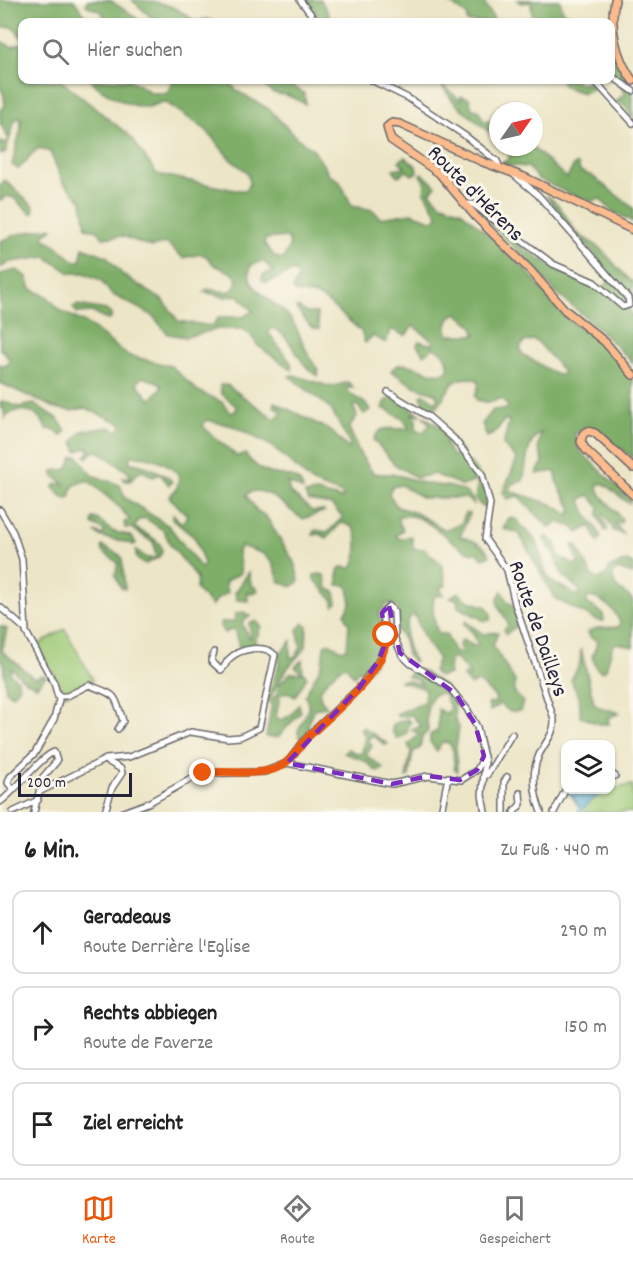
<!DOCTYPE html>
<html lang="de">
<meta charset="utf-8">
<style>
body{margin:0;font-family:Dekko,sans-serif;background:#f6f6f6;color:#222}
.controls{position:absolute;right:18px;bottom:18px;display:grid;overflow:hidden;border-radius:12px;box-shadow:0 2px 4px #0004}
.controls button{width:54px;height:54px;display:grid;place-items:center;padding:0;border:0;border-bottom:2px solid #e0e0e0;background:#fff;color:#222;font:30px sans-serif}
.compass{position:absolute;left:489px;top:102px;width:54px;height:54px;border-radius:50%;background:#fff;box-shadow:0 2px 4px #0004;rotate:56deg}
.scale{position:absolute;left:18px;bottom:15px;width:114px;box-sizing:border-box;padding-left:6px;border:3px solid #22223b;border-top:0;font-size:16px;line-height:21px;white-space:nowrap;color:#22223b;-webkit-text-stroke:4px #fbf7ec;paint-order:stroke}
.stop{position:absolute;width:18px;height:18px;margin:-14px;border:4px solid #ea580c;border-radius:50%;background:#fff}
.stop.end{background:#ea580c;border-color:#fff;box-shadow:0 2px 6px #0008}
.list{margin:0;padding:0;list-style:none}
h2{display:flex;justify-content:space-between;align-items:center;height:78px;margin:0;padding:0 24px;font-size:26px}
h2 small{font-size:20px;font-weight:400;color:#767676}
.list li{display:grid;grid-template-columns:39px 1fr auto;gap:18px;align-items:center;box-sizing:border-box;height:84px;margin:0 12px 12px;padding:0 12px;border:2px solid #e0e0e0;border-radius:12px}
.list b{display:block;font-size:22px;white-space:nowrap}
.list p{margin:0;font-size:20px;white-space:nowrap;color:#767676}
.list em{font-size:20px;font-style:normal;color:#767676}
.icon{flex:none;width:33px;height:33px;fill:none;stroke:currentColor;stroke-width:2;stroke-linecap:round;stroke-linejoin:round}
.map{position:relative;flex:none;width:633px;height:812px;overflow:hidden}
.search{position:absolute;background:#fff;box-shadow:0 2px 4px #0004;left:18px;right:18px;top:18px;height:66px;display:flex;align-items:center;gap:15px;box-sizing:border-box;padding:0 21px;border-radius:12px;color:#767676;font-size:22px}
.sheet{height:366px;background:#fff}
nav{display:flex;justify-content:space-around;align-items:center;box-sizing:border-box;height:84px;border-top:2px solid #e0e0e0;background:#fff;font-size:16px;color:#767676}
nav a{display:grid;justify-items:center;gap:3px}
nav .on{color:#ea580c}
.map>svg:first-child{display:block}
.green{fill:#9eca77;stroke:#607659;stroke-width:1.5}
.forest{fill:#7eae68;stroke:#506852;stroke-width:1.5;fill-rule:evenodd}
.water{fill:#5baed7;stroke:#3e6889;stroke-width:1.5}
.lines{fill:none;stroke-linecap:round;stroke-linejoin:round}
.canal{stroke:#5baed7;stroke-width:4}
.minor-casing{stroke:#69666c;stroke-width:8}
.major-casing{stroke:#69666c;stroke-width:10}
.minor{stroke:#fff;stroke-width:5}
.major{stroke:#fbbb8c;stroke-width:7}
.route{stroke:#ea580c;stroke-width:8}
.marked{fill:none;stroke:#7b2cbf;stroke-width:4.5;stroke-dasharray:12 8;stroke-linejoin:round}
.labels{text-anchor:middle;stroke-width:6;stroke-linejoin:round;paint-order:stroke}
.street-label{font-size:22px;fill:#22223b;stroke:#fbf7ec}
</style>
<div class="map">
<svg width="633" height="812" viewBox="0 0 633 812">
<rect width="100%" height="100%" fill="#fbf7ec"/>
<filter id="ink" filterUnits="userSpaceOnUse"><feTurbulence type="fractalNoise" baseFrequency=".0167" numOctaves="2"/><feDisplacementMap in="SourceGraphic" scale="12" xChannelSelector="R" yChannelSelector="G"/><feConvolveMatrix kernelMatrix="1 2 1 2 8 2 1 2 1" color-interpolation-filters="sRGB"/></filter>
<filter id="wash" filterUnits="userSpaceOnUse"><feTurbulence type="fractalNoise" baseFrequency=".008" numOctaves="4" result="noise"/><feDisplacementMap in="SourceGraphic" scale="24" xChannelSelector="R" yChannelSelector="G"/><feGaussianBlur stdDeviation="1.35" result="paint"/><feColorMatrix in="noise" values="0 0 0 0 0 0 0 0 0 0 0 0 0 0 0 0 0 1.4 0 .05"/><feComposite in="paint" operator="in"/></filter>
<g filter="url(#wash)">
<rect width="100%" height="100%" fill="#ece5c6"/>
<path class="green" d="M65,629L93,680L66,695L37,645Z
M633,785V812H579L604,790Z"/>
<path class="forest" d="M0,0H74L89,22H22V38L12,27H0Z
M87,0H110L142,22H111L109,19L100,22L104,13L86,5Z
M132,0C157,0 175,5 195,21L207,19L216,22H173L168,17L163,22H156Z
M305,0H321L333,22H321Z
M445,0H482L496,22H467V15Z
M517,0H560L562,9L573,22H542L532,16L531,2L521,3Z
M0,41L12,47L22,43V80H60L130,136L157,174L235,190H246L250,183L247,172L231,160L206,130L165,102C158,102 153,107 146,107C128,107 102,92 90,80H130L152,93H167L173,80H228L237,91L269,109L297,138L313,149L330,176L339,180L352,206L373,210L380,218L412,213L431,220L436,219L438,215L424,192L425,183L420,175L422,173L436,186L430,192L440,203L461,211L489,235L528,272L562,314L606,348L633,380V458L592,427H585L575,434L579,450L631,500L630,503L627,502L603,483L597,486L601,495L622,519L621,523H615L623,534L614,531L604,514L602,516L608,530L605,531L598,516L599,507L589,495L581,499C584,516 595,522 601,537L598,542L590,526L578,533L573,527L558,522L549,527L518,496L507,499L503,492L517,459L503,445L509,421L505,419L494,434L487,437L482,424L493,410L507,409L508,406L501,398L490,403L477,400L475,397C476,389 482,387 476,379C449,374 451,391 435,409L426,408L421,396L424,394L435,402L438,398L435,393L414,386L391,371C403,352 429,380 447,372C451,360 444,351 433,348L424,355L417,345L419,341L433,345V341L413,326L405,336L391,329L386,343L373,336L365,343L361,331L325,300L316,295L295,292L293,288L299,276L293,271L267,283L262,280L263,275L273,271L263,261L251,265C242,289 274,300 287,314C302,331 302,351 319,371L318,376C299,367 293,337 273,328L268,332L291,363L292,370L258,346L250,334L242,329H218L186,337L168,334L152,315L111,294L101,280L84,273H70L46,257L10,262L0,268V241L18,234L52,227L53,229L43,235V238L56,245L74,261H80L83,247L106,256L123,275L164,301L178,321L212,326L219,317H243L253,311L238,295L225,297L204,292L207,289L228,292L234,289L237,279L232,273L214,265L206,256L201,254L183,258L166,243L152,247L122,236L103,238L98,231L86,228L82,201L63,182L50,152L39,148C30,153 26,163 18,169L12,165L21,128L20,117L15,120L5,153L0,154V142L7,143L9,139L0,123V110L5,106L4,95L0,88ZM287,237L290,245L283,259L275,257L264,243L266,239ZM456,313L472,325L476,335H449C444,328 449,316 456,313ZM533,340L538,342L562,370L563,374L557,375L522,354L520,348L524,342ZM541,433L538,447L543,462L536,474L555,471L558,485L572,509L569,515L551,504L510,491L512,484L523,481C527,467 525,441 541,433Z
M610,45L633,95V120L625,105L616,102L624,94L619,81L611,72Z
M257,80H289L292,86L304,93L306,104L289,96L273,93Z
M437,80L460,100L461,96L469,98L472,109L478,110L484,121L498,122V142C489,129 467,115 455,103C448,96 444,87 437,80Z
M560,80H574L582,84L589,82L594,88L583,93L565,87Z
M502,147H532L567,178L574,165L578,164L580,171L592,176L633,208V222L612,211L600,199L591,201L581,199L538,179L528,167L504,165L502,162L508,160L510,156Z
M405,157L416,166L417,172L412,175L407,171L398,176L393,169L405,167L399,161Z
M5,180L34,207L33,213H30L14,198L8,196L0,201V185Z
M546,195C561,204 565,216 575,230C581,238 589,240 597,246C611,256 618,272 633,282V297L626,300L633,319V363L594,324L556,293L530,262L479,214L480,211L523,247L556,269L599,288C606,287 608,283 610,277L599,259L562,219Z
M17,270L27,277L31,289L48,297L61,311L87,324L127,355L171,366L198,391L222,402L231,413L236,411V406L221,393L220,385H227L275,419L282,412L274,406V402L330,430L349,449L350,444L330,408L289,376L294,375L331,387L348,382L354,388H346C352,400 366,399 370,410L364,414L357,405L353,406L357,416L349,428L360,454L373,473C381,475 389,473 397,475C408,477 418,483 429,484C444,486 470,486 474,504L465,498H423L401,485L392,487L389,494L397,507L416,513L446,530L462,523L465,513H470L460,537C470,538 487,546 490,556L482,558L478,553C456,556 427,506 397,517L403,530L396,536L400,539L411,536L414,549H425C431,558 434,556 439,562C444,566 445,580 446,586L440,587L443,595L435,596C431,603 434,626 439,634H446L455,653L462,652L459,645L462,640L474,646L478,645L473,633L464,624L465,621L483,634L498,632L493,646L515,681L514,692L523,702L520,711L510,712L500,704L490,711L488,704L496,702L495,697L479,682L470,685L463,677L464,675L470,677V675L456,658H450L449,674L439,677L433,671L438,658L426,642L414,614C400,624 406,650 415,661L413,662L407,655L404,640L397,630L398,609L393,604H386L379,613L384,638L374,664L364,677L359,670L354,676L346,666C339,667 320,685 320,694C319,698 325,704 327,707L313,709L305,737L299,738L298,731L309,707L305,695L322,664L324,646L328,643L342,650L347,648L349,625L345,614L351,602L347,585H338V570L341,567L352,568C357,562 359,537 354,529C351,525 346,524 341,523L327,538L320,534L313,535L315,530L328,532L343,517L331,505L309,501L305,494L317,492L339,498H343L342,494L313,483L272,446L233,426L206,420L203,425C208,434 227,446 236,456L245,454C251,462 259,469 267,472C281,477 300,473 303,490L287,482L290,492L312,511H325L303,519C289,512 265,480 246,495L257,511L266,516L295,564L299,581L292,587L280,582L273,564L264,554L241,546L238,551L241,573L227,580L225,585L228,593L218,598L212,606L196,589L197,578L170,544L164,531L145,518L137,521L135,527C140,533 172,542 159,557C156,560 150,561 146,564L139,561L136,556V550L147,558H156L154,543L131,528H125L124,522L130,520L119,507L90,482L84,481L73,486L70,497L65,499L53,488L56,484H64L53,475V471L67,469L73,457L78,456L92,475L120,485L125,498L169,526L201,568L204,564L195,538L172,519L173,514L180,522H183L187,515L169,497L177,488L179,476C170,462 148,455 132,456L129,459L131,463C140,463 168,474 172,482L169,485L160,474L153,477L141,470L130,481H125L123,477L130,478L128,472L98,451L92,452L87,458L85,456L89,452V447L77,451L73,442L82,431L110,427L117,431L122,427L120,423L85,408L71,411L55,408L0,383V364L5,366L10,362L4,351L0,350V274ZM142,377L158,382L162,387L150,400L137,383Z
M77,305L106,310L111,314V319L107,320L92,312L77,313L73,307Z
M298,307L307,313H317L319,329L311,327L296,308Z
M390,398H395L421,415L412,414L416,419V431L423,432L430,425L423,416L446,430L462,452L459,453L448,438L446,444L452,455L471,463L482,478L487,508L480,505L475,498L478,480L463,486L434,474L417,478L394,464L374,440C380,421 395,432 409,428L403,419L383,408L386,401Z
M3,401L18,407L34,404L58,419L66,431L61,436L55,430L46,429C41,412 23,405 6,416L5,420L4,410L0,407V402Z
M93,518C103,519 106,529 115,532C125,535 132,533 136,544L133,545C120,538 102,541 95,532L102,535L105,531L92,524Z
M509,518L516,519C521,528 529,531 535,540C546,558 539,579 562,587C568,590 572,595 579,595L580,591L562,574L552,551L544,540L546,536L556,544L559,556L574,565L579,562L572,545H577L592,576L598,579L606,575L610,567L627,561L633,564V574L617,569L613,573C612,591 624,589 633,601V647L617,643L613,645L606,669L602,672L597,669L592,657L598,641L590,637L588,632L597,628L618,627L620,623C615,609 602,598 588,597L586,602L603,614L604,621H599L555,599L518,532L503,529Z
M102,546L120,555L122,559L125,589L121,588L115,575L118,563L102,551Z
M249,572L251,584L258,590L253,594L247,592L248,601L237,600L235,593Z
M321,574L325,576L327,588L335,592L337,603L334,606L332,599L314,579V575Z
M502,591L508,602L513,605L519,624L506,634L504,630L508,626C506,611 490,608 502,591Z
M458,592L467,600L487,607L491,614L490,620L485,621L458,607L457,599L450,598Z
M243,612L250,616L242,623L249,638L251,637L249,623L256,621L261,626L253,647L246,649L239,647L234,629L224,633L220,626L222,622H234L235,614Z
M304,623L307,626L306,647L286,670L271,696L274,699L281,683L290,673H302L295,667L302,660L303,672L307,677L295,697L287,692L280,695L276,717L281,720L291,715L299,704L301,712L278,737H266L272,703L267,702C269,685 281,670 280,653L291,641L290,657H295L301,646L297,630Z
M0,626L7,629L2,651L34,678L42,675L46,676L37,686L25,681L11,668L10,674L18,680L19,688L13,695L6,691L3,663L0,659Z
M581,649L594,703L599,707L620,713L608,718L609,724H599L580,717C581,698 578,697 571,680L580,663Z
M414,669L421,670L444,685L454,698L455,720L459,728L456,747L457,771L454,768L453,750L449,743L442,742L437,751L430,742V735L438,730V709L446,714L450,708L444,693L435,694C424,704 427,718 428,731L422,737L420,748L413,752L409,776L406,778L411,751L408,745L419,734L410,729L421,727L412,715L398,717L396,714L424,702L425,689L399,681L407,680L422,685L418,680L407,676Z
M407,719L411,722L407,726V734L397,739L392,731L393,724Z
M363,727L388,744L385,745L373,736L368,738L372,746L366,755L383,768L380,771L374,770C367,759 354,757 344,753L348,749L358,754L362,753L365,735L360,729Z"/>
<path class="water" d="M573,790H604L581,810L569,792Z"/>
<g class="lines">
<path class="canal" d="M578,812L581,809"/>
</g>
</g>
<g filter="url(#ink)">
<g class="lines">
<defs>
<path id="minor" d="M300,0L317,22
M610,75L633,91
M371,80L408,98L464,135L497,161L500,168
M594,80L633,123
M464,204H473L553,264L594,282L623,307L629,305L628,298L538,195L513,174
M388,392L429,417L454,439L482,474L490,504L485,539L507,570L515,604L554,719C555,734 545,742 539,755C531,772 534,794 541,812
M0,510L13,532L22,559L26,632L54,683L59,700L54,719L35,753L10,777L8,783L13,789
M0,607L25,629
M58,696H67L89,685C117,696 114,692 123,721L118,729
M287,763L392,784L428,776L461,780L477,770L484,756
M610,773L615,776
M487,775L512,734
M39,792L106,759L129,757L191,732L228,738L240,737L259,728L275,655C265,644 240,648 229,659C225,663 226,667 221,670L211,661L214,652
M0,802C16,791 40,757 54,752L57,761L43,777L34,812
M13,812L38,800
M105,812L112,788L122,773L121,769L105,760
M123,812L148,803L200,774L264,772L287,763L308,736L359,688L379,660L386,641L382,613L389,606L394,612L395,639L402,655L410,663L448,686L467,709L477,727L485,762L482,795L485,812
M441,812L448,777
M504,812V782L507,777
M514,812L521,804L520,793
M554,812L566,789"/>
<path id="major" d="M615,0C609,28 616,58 633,81
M633,230L524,177L483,162L400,124L392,123L387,127L391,140L439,173L476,217L530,270L565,310L605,342L633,375
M633,468L595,433L588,431L583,434L581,442L586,450L633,495"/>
</defs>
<use href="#minor" class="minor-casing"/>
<use href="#major" class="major-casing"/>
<use href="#minor" class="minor"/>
<use href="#major" class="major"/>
</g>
</g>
<g class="lines" filter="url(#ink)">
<path class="route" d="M203,773C228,769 254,777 277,768C292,762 298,747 309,736C333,712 388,672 386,635"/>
</g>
<path class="marked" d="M389,606L400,653L456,694L475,724L484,756L477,770L460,780L428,776L392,784L287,763L359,688L379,660L386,641L382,613Z"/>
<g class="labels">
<g class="street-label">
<text transform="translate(477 192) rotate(45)" y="8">Route d'Hérens</text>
<text transform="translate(540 628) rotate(71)" y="8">Route de Dailleys</text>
</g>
</g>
</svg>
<div class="controls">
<button><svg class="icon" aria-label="layers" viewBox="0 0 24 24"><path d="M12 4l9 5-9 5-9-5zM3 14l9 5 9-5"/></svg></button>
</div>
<svg class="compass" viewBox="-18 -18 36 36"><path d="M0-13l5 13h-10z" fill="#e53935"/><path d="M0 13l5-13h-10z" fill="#767676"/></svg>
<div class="scale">200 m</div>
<div class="stop" style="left:386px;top:635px"></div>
<div class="stop end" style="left:203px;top:773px"></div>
<div class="search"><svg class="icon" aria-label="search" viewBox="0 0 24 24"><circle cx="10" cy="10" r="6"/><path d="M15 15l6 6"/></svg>Hier suchen</div>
</div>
<section class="sheet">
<h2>6 Min.<small>Zu Fuß · 440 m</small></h2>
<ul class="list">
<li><svg class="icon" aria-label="ahead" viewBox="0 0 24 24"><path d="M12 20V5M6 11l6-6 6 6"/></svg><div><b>Geradeaus</b><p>Route Derrière l'Eglise</p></div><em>290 m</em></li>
<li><svg class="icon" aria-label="right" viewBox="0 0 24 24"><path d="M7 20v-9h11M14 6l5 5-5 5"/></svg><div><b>Rechts abbiegen</b><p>Route de Faverze</p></div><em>150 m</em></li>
<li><svg class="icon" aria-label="arrive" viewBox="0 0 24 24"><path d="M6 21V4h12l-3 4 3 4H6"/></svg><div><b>Ziel erreicht</b></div></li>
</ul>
</section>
<nav>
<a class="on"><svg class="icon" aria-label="map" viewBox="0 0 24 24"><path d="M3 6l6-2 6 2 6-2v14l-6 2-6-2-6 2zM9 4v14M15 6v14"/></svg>Karte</a>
<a><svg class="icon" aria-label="directions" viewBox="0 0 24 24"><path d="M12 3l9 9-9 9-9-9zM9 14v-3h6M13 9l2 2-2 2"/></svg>Route</a>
<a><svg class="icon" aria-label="saved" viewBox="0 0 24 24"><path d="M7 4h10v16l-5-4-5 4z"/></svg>Gespeichert</a>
</nav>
